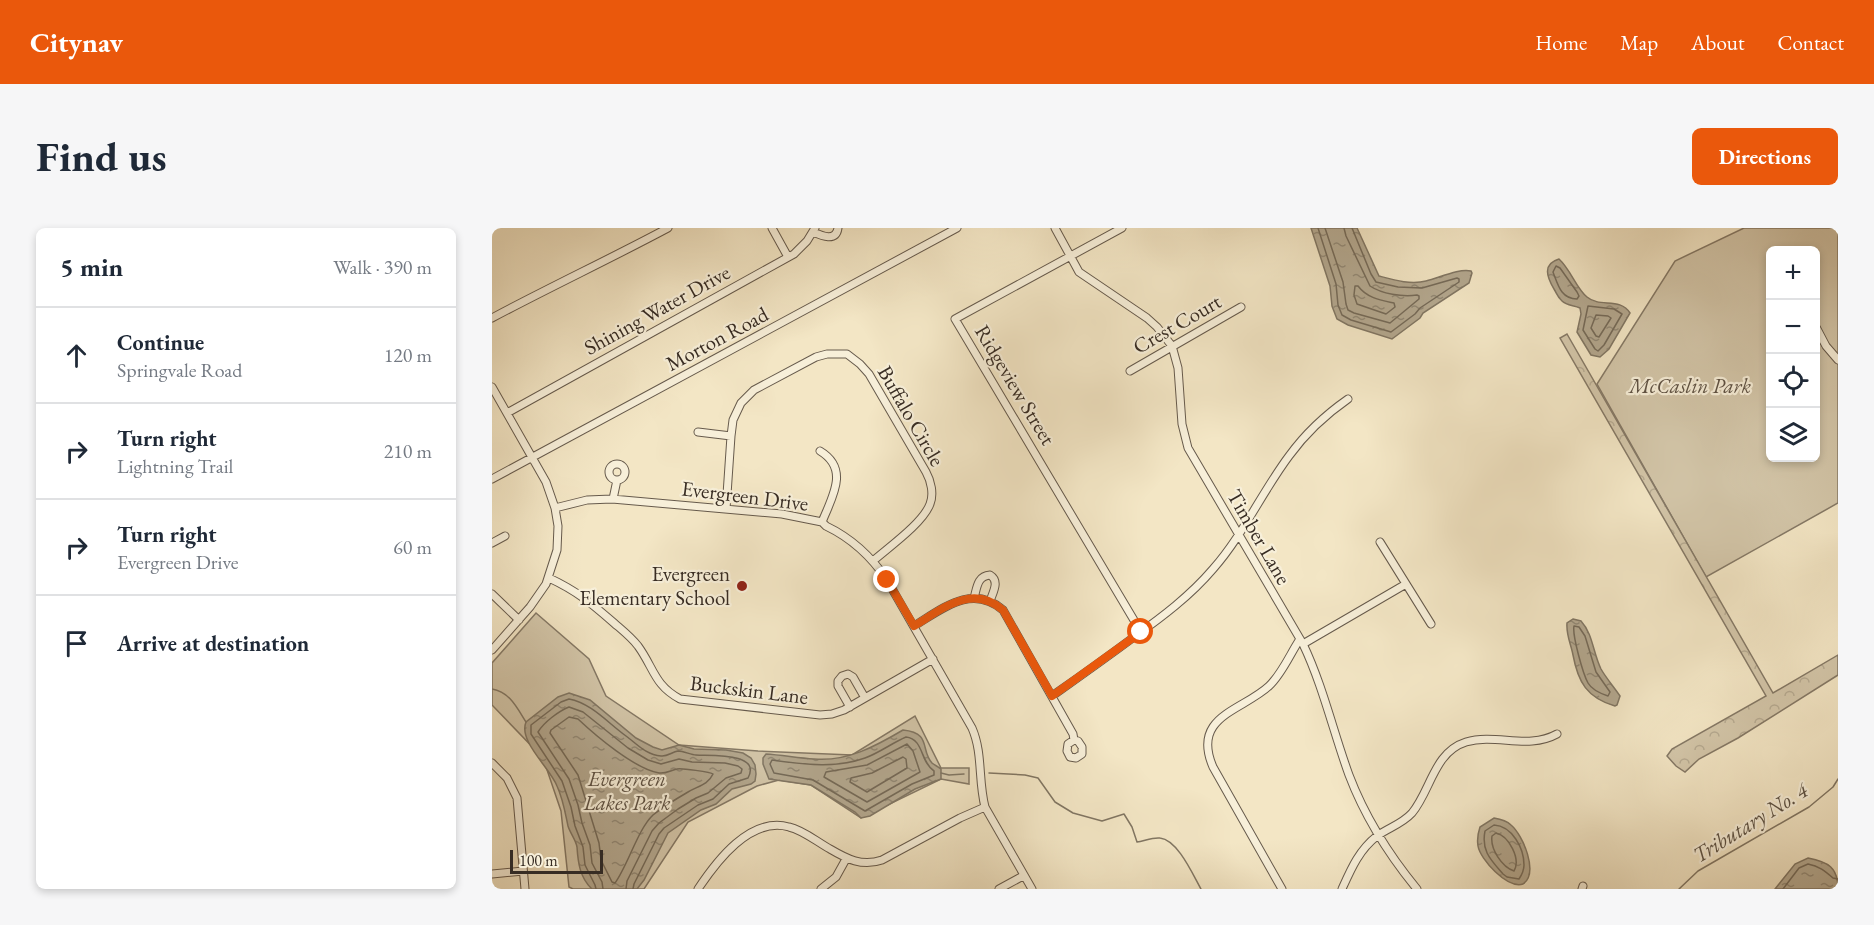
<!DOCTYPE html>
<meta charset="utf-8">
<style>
body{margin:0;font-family:"EB Garamond",serif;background:#f6f6f7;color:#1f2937}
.controls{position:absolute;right:18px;top:18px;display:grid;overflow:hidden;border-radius:9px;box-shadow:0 3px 9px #0003}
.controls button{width:54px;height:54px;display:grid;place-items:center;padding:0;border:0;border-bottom:2px solid #e0e1e3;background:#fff;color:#1f2937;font:30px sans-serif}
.scale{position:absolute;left:18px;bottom:15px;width:93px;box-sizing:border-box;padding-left:6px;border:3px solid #372c23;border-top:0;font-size:16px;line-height:21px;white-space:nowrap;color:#372c23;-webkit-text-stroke:4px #f7efd9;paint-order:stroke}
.stop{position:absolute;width:18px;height:18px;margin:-14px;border:4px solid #ea580c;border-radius:50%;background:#fff}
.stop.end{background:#ea580c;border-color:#fff;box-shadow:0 2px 6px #0008}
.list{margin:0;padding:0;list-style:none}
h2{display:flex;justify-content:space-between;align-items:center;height:78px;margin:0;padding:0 24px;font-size:26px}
h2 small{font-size:20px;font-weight:400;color:#747a83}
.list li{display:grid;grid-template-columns:39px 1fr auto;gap:18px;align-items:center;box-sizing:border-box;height:96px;padding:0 24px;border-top:2px solid #e0e1e3}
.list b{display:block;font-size:22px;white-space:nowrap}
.list p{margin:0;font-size:20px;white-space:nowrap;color:#747a83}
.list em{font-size:20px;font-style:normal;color:#747a83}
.icon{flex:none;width:33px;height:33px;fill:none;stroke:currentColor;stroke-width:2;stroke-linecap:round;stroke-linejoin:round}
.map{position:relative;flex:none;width:1346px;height:661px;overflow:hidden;border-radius:9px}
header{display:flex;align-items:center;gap:36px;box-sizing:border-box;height:84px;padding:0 30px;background:#ea580c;color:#fff}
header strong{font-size:28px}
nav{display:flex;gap:33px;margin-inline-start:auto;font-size:21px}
.intro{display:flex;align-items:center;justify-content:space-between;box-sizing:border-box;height:144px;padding:0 36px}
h1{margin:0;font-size:42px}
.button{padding:15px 27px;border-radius:9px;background:#ea580c;color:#fff;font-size:21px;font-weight:700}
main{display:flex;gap:36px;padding:0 36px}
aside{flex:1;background:#fff;border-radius:9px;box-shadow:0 3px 9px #0003}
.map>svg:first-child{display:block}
.green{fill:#d3c6a9;stroke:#857966;stroke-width:1.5;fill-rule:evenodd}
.forest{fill:url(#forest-crowns);stroke:#857966;stroke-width:1.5}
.water{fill:url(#water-ripples);stroke:#817663;stroke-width:1.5}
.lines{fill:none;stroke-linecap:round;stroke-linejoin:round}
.shore{stroke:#756a58;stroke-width:1.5}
.stream{stroke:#817663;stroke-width:1.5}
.street-casing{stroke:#665a4c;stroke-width:9}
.street{stroke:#f7efd9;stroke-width:7}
.route{stroke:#ea580c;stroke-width:8}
.poi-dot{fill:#8f2418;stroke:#f7efd9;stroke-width:2}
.labels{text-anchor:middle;stroke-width:4.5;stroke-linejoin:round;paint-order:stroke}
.street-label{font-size:21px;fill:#372c23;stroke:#f7efd9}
.park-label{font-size:21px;font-style:italic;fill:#5e5244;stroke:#f7efd9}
.poi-label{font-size:21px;fill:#372c23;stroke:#f7efd9;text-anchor:end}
.water-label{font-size:22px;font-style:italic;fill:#5c5143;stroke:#f7efd9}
</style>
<header>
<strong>Citynav</strong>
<nav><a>Home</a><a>Map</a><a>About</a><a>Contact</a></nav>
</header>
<div class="intro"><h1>Find us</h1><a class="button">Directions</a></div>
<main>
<aside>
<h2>5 min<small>Walk · 390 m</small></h2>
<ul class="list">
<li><svg class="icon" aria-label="ahead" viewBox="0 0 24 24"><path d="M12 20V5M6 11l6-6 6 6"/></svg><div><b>Continue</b><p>Springvale Road</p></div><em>120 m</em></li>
<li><svg class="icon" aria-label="right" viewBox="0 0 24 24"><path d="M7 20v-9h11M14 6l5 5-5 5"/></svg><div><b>Turn right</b><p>Lightning Trail</p></div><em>210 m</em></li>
<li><svg class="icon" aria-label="right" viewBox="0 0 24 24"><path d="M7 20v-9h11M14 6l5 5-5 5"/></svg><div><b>Turn right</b><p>Evergreen Drive</p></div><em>60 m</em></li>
<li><svg class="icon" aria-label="arrive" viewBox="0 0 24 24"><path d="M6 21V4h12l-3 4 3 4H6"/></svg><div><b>Arrive at destination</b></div></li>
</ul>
</aside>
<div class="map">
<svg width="1346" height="661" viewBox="0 0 1346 661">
<defs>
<pattern id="forest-crowns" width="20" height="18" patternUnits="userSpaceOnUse" patternTransform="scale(1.5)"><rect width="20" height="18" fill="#d3c6a9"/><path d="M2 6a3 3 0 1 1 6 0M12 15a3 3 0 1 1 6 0" fill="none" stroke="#b6aa91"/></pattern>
<pattern id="water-ripples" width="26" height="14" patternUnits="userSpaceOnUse" patternTransform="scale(1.5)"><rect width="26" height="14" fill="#b3a78e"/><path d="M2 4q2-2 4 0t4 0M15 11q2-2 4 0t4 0" fill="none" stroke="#928874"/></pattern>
</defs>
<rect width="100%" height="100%" fill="#f3e6c5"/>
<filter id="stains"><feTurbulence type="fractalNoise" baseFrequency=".00333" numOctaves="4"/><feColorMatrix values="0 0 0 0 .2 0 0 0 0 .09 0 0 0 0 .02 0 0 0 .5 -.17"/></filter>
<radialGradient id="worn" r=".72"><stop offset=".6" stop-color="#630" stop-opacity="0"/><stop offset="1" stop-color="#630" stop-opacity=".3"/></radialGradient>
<path class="green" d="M1252,0H1346V275L1214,349L1105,156L1183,33ZM1278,22H1324V230H1278Z
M44,385L97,431L114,468L187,517L266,523L360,527L423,488L449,540H477V556L449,551L369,590L319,557L287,552L265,558L196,594L152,661H81L77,659L69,583L51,530L0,477V435Z"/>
<path class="forest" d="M1075,106L1281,465L1346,427V447L1246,510L1207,531L1193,544L1184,538L1175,528L1180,521L1274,468L1068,110Z"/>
<path class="water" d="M819,0H865L887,48C902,52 919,57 934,53C947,50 967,40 979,43L980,45L977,55L931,85L928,90L900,111L856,97L845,91L840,78L838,58Z
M1067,31C1079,42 1084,60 1095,69C1108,80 1128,69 1138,85L1117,121L1108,129L1099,127L1085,104L1089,86L1088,80C1082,77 1075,78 1070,73C1066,70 1065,66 1062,61C1055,49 1050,36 1067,31Z
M1081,391L1089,393C1101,406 1101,425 1109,441C1114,450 1122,459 1128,468L1125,477L1123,478C1095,470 1086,454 1081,427C1079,416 1074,407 1075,395Z
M77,465L98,472L144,510L161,519L170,522L187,517L202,521L234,522L251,525L259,530L263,537L264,546L263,553L259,556L240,561L224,576L209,582L176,605L152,652L145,661H100C88,650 86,635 85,619C84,612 78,605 76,598C73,584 71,571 65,558C58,540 26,513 34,494L66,469Z
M411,502C440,505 428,522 440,535C441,536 448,540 449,541V551L423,561L378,588L369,590L363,584L319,557L277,551L271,536V530L274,526C290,527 306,530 322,531C355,534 384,518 411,502Z
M1002,590C1008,591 1015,593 1019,597C1031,607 1047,645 1031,656C1015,661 988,631 986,618C985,612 986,605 988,599Z
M1316,630C1336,634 1346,639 1346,661H1283L1303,636Z"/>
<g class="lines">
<path class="shore" d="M826,0L844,56L846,77L850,87L859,92L899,104L923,86L928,80L967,54V51L965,50L930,60L906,59L884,54L879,46L860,0
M833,0L851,54L854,76L856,82L862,85L898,95L927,71V68L925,67C910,69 890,66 878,58L854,8L852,0
M1064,38L1068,40L1085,64L1087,68L1085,71C1069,71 1066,57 1061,44Z
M863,58H866C875,70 888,72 902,75L903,79L894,86L865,76L862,67Z
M1096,78L1122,81L1130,86L1112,117L1106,123L1103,121L1091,102Z
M1104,87L1116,88L1119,90L1107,109L1104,108L1099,100Z
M1082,398L1087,399L1093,408L1104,444L1118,464L1116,468C1110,466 1100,462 1096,455C1091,446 1080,407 1082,398Z
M77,489L86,491C104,508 143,541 167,545C174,546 179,542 185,541C189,540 219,544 221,546C216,557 206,558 196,564C184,571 172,578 161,587C146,601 136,637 123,655L120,654L109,632L107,615L86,547L58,505L59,502Z
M414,509C432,511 428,534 442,543V547L420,556L373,583L321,552L282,545L278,536L280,532C311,536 343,541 373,530C387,525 400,515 414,509Z
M415,516L421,523L428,544L375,574L332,549L334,544L375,537Z
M411,529L414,531L415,540L375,564L358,554L359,550L380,545Z
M1002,597C1020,598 1032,620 1032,637C1032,642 1029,648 1027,651L1015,649L1011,646C999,632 989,623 993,603Z
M1004,605C1017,608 1029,631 1022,643C1010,639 998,621 1000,608Z
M104,661L103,657L93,637L91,619L83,598L79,579L70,553L39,506V497L69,474L77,471C99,475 116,495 134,508C145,516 154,527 169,528C175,529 180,524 186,523C192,523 199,527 204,527C218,528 270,524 256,550L237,556L221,571L206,577L172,600L167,606L142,656L141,661
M111,661L110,654L100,635L98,617L90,595L86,577L77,551L46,504C52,494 67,483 77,479L91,484L136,520L156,532L169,536L187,531L200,534L233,535L246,538L250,541L249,545L234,550L216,565L204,570L186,581L167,595L160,603L135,653L134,661
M1291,661L1307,640L1316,636C1327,638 1333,643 1341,650L1346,651"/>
<path class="stream" d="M0,461C18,464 25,480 34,494
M449,545L457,547L472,546
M497,545L533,547L546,550L563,574L581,585L610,593L632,586L640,599L645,614C652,613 661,609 668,610C686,612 701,647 709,661
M1187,661L1206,643L1317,579L1341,559L1346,551"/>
<defs>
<path id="street" d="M280,0L296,29
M563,0L587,44L655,90L665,99L680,118L686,140L690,196L696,220L811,416C831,458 841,503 857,547C873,589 897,627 925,661
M630,0L463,91L649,404
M321,4C330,8 344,14 346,0
M0,90C58,59 118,31 176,0
M1324,99L1334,118L1346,132
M638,143L749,79
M0,159L54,254L63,280L66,298L65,322L54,356L38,379L0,422
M15,185L302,26L315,13L323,0
M206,204L239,208
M328,223C358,241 340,269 330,294
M117 244a8 8 0 1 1 16 0a8 8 0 1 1-16 0Z
M0,251L465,0
M121,271L125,252
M63,280L95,272L120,271L290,286L330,294L334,298C359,310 379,328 395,352L480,500C491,525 486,552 493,579L540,661
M234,281L239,208L241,192L249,175L262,162L324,129L335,126H355L368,136L377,146L434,244C439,253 442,266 438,276C431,295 397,319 381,333
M888,314L939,396
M0,315L13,308
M57,350C85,363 99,375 122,395C130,402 139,409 146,418C162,440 162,457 188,471L328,487L340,486L352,482L441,431
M0,366L27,392
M482,370C485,360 485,348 498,347C508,353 501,364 498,373
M422,398C450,381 480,355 511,382L581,506L582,512L576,516L575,523L578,529L584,530L590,526V519L586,513L582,512
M811,416L914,356
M560,468C587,449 615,429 642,409C670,389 698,368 721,341C751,307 770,264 797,228C813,206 833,187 856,171
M358,479L346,458V453L350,448L356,446L361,449L373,470
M0,535L15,550L25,570L33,661
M0,646L31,643
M206,661C224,634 258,588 297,599C311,602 325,614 338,621C355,631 370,639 390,632L468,590L493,579
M329,661L344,649L354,631
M507,661L531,648
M790,661L721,539C699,488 750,483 777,458C790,446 798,426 808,411
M850,661C859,641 867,622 885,608C896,600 910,596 920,585C939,562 942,524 974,514C1004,505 1036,522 1065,506
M1090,661L1091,658"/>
</defs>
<use href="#street" class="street-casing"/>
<use href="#street" class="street"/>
</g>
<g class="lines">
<path class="route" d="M395,352L422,398C450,381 480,355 511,382L560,468L649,404"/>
</g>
<circle class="poi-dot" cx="250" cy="358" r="6"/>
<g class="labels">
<g class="street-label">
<text transform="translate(165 82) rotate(-29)" y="7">Shining Water Drive</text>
<text transform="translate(685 96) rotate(-30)" y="7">Crest Court</text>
<text transform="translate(225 111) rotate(-28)" y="7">Morton Road</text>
<text transform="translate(523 157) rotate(59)" y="7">Ridgeview Street</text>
<text transform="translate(419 188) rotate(60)" y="7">Buffalo Circle</text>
<text transform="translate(253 268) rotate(7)" y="7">Evergreen Drive</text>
<text transform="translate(767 309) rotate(60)" y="7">Timber Lane</text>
<text transform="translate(257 462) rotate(7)" y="7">Buckskin Lane</text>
</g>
<g class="park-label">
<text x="1198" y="165">McCaslin Park</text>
<text x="135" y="558">Evergreen<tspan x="135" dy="24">Lakes Park</tspan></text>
</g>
<g class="poi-label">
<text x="238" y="353">Evergreen<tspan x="238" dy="24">Elementary School</tspan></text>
</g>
<g class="water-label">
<text transform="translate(1258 594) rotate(-32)" y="8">Tributary No. 4</text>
</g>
</g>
<rect width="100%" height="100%" filter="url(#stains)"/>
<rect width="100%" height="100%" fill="url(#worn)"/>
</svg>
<div class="controls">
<button>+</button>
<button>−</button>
<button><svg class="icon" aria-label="locate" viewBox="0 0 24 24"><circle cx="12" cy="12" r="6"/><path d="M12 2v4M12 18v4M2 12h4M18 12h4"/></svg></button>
<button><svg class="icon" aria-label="layers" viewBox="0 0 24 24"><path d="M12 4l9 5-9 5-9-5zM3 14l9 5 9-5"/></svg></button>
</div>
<div class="scale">100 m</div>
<div class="stop" style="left:649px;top:404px"></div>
<div class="stop end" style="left:395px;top:352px"></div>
</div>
</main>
